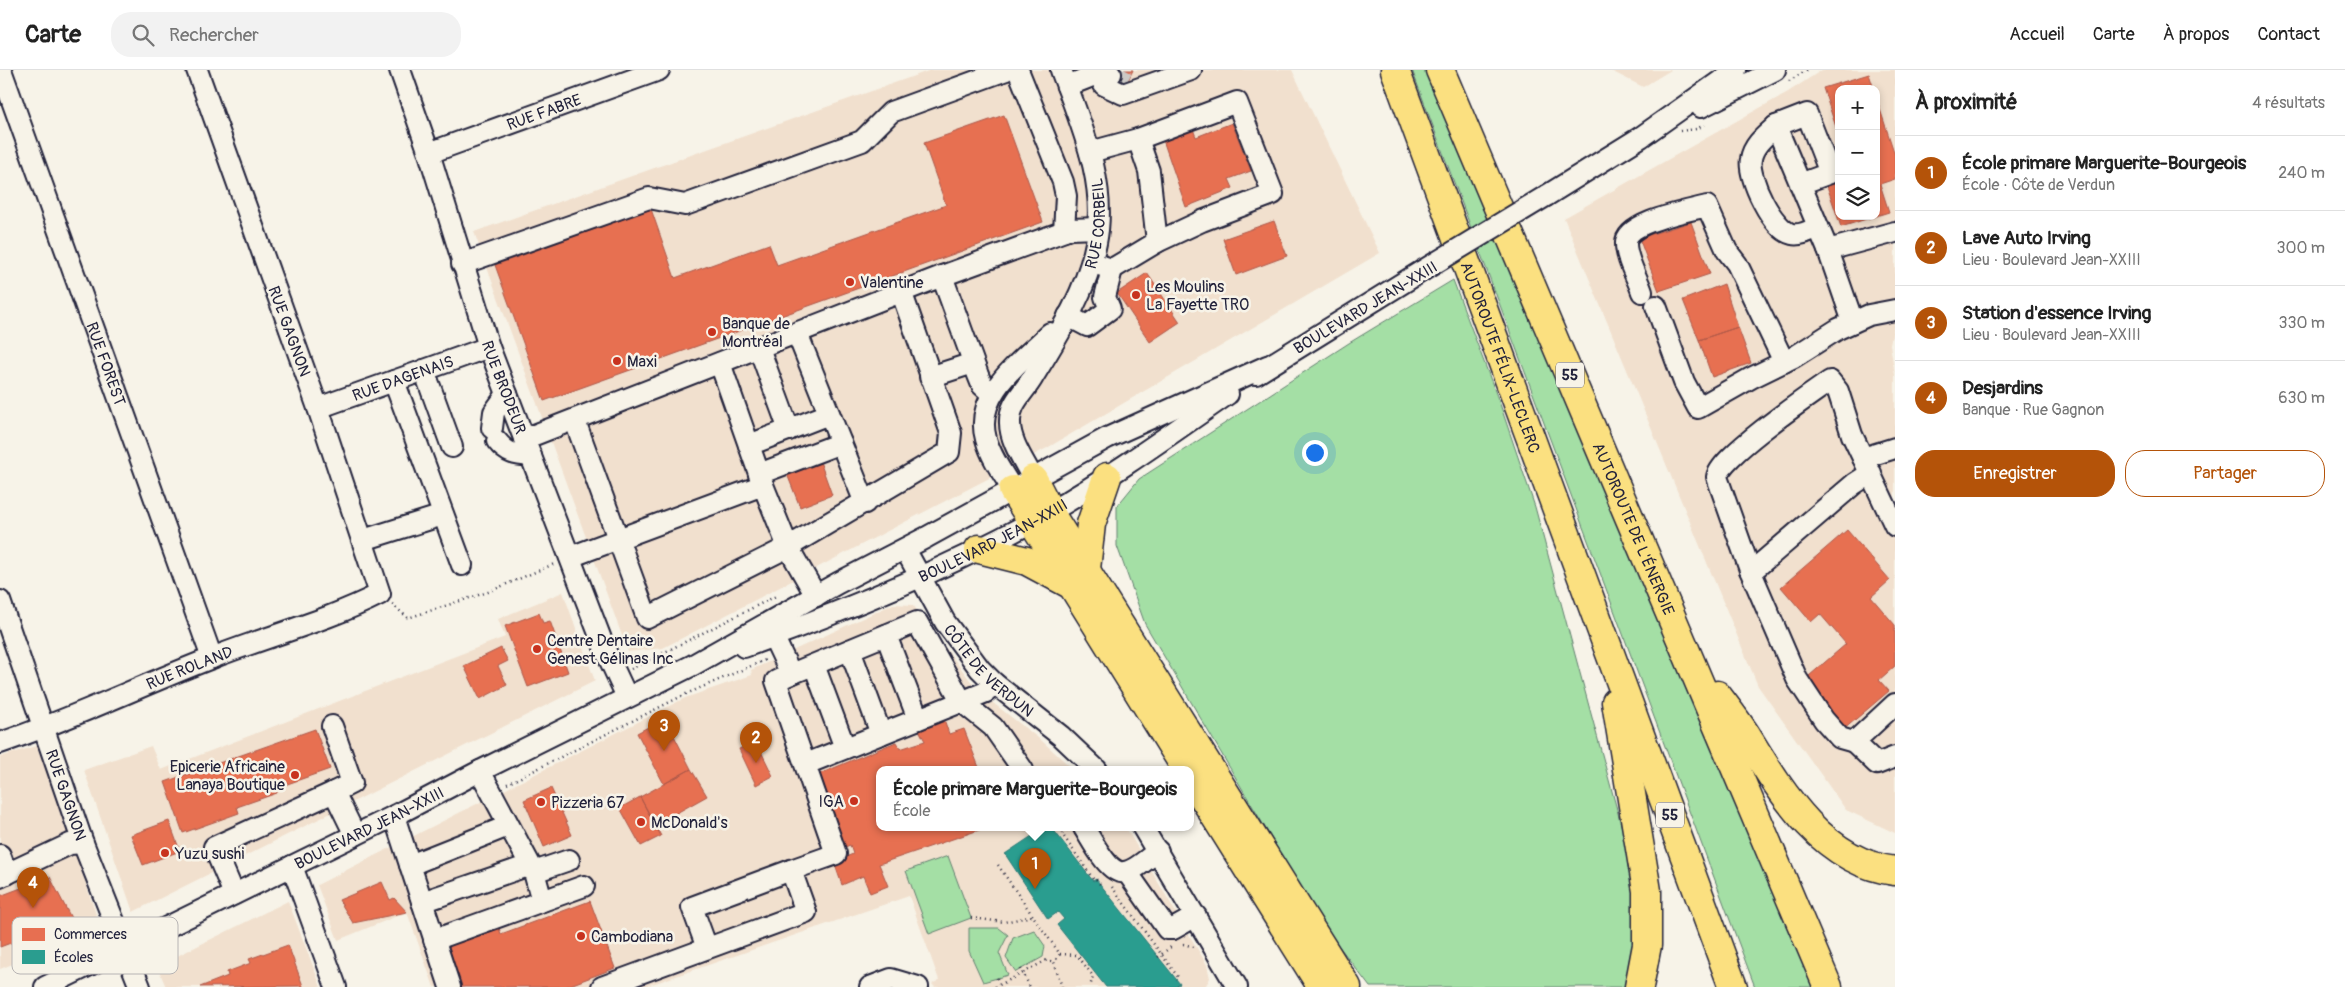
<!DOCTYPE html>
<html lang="fr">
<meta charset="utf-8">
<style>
body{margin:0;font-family:Pangolin,sans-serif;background:#f2f2f2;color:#222}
.controls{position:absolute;right:15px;top:15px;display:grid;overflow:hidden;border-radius:10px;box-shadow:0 2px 8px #0003}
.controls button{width:45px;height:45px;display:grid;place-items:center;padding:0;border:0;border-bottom:1px solid #e0e0e0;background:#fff;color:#222;font:25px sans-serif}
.you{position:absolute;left:1314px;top:382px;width:18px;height:18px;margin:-12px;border:4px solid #fff;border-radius:50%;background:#1a73e8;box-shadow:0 0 0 8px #1a73e833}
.badge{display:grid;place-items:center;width:32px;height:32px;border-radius:50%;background:#b45309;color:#fff;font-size:16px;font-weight:700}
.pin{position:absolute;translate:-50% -41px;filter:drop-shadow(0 1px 2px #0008)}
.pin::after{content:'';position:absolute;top:26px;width:18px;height:15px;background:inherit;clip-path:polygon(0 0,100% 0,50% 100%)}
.popup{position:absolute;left:876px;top:696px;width:318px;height:65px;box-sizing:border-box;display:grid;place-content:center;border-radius:10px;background:#fff;filter:drop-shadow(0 1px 4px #0005);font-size:16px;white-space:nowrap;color:#767676}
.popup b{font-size:19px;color:#222}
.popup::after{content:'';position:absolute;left:50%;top:100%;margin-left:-10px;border:10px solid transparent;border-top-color:#fff}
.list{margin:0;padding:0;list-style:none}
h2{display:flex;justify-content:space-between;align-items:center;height:65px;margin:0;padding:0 20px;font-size:21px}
h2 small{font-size:16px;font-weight:400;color:#767676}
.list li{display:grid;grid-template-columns:32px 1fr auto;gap:15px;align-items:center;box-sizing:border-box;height:75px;padding:0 20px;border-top:1px solid #e0e0e0}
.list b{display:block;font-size:19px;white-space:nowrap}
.list p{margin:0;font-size:16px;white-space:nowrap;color:#767676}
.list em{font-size:16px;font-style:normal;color:#767676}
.actions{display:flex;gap:10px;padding:15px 20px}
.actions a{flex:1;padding:11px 0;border:1px solid #b45309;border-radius:20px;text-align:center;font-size:18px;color:#b45309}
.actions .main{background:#b45309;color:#fff}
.icon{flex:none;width:28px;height:28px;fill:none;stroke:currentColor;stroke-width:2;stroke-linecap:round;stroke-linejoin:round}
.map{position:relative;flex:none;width:1895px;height:917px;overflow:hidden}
header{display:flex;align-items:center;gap:30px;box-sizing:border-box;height:70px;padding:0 25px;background:#fff;border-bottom:1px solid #e0e0e0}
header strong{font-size:24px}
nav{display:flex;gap:28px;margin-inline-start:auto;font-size:18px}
.search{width:350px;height:45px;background:#f2f2f2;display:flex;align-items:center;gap:12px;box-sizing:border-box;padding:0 18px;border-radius:20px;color:#767676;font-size:19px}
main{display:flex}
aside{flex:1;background:#fff}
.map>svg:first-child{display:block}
.built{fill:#f1e0ce;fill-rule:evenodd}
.green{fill:#a4dfa5;stroke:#638070}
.shops{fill:#e76f51;stroke:#ac584a}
.schools{fill:#2a9d8f;stroke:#287876}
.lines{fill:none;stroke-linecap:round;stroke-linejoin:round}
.minor-tunnel{stroke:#ccc9c5;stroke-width:20;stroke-dasharray:20 10;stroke-linecap:butt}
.minor-casing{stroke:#22223b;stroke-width:24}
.highway-casing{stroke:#22223b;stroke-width:31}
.path{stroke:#22223b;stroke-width:2.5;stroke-dasharray:1 4;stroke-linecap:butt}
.minor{stroke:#f7f3e8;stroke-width:20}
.highway{stroke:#fbe080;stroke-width:28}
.minor-bridge-casing{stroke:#22223b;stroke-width:24;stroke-linecap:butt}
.minor-bridge{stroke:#f7f3e8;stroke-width:20}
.poi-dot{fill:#c8321e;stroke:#f7f3e8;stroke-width:2}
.labels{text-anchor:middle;stroke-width:5;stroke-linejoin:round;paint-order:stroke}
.shield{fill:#f7f3e8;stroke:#62616f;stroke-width:1}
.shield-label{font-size:15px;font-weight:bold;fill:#22223b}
.street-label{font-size:16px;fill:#22223b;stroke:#f7f3e8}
.poi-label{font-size:16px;fill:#22223b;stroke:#f7f3e8;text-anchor:start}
.key{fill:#f7f3e8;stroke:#b7b4b4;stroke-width:1}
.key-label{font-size:14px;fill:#22223b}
</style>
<header>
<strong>Carte</strong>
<div class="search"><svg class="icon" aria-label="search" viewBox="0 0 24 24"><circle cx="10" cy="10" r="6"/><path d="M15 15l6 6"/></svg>Rechercher</div>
<nav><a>Accueil</a><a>Carte</a><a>À propos</a><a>Contact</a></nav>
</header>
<main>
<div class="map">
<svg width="1895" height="917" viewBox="0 0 1895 917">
<rect width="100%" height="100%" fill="#f7f3e8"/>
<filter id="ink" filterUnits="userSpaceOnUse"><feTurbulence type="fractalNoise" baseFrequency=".02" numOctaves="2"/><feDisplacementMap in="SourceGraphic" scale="10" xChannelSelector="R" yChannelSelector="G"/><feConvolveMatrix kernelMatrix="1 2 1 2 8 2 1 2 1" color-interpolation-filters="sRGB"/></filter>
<g filter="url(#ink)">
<path class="built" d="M931,0H1292L1380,183L1047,378L663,578L628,582L474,162Z
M1609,0H1671L1643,17Z
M1822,0H1895V251L1890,274L1895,305V763L1846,740L1758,616L1564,148L1788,22ZM1839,19H1876V146H1839Z
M563,522L595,611L133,842L84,700L151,676L161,700L505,567L498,549Z
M893,534L913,535L979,622L1042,671L1074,700H880V758H1126L1207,895L1210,908L1205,917H935L932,914L939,910L909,826L644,917H434L407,842L338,870L317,815L685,628L752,605L751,600Z
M39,675L101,859L0,899V687Z
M288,831L321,917H166L157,896Z"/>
<path class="green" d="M1412,0H1428L1814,917H1755Z
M1453,210L1501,337L1535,437L1632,795L1634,883L1626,917H1370L1322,854L1145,554L1117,476V436L1139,409L1349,273Z
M948,786L971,848L929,864L906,801Z
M969,858H999L1008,865L999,883L1008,905L983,912L969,881Z
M1034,860L1045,876L1043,887L1016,902L1006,888L1013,868Z"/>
<path class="shops" d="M1113,0H1133L1124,19L1108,11Z
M1869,4L1874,19H1839V66L1823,18Z
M1876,27L1895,85V109L1880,114L1889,142L1876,146Z
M1004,45L1043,152L544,331L495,195L651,139L675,208L769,174L777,195L946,135L924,73Z
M1232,53L1251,101L1229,109L1233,118L1186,137L1163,70L1193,59L1196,67Z
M1839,112V146H1876L1841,157L1827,116Z
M1274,151L1287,186L1236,205L1223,169Z
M1691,152L1710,204L1659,221L1639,168Z
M1147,203L1180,252L1150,272L1117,223Z
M1724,214L1738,257L1699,270L1683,230Z
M1738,257L1751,293L1712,307L1699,270Z
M818,386L832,425L800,437L785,399Z
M1847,460L1890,510L1871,527L1895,555V596L1879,610L1889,621L1843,660L1802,612L1846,574L1820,544L1811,552L1781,517Z
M539,543L543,553L550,551L568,602L528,617L505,556Z
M501,578L508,591L498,596L507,615L480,629L464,596Z
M665,648L691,699L664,714L637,663Z
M944,649L949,664L964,659L980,700H880V758H985L879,794L888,816L870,823L863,806L842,815L834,792L853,784L850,775L845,777L817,705L896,672L900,679L925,671L919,660Z
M315,659L330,699L276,718L277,723L237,737L239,743L183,763L165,712Z
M756,671L773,706L756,715L739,679Z
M691,699L707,726L655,755L640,727Z
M551,718L572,765L544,777L524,730Z
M640,727L661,766L641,776L620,738Z
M169,751L180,781L143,795L131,765Z
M50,807L72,850L0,877V826Z
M382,812L390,830L394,828L407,842L353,853L339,830Z
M590,831L615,898L565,917H458L441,872L497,852L501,864Z
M288,875L303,916L200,917L228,906L227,902L251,893L249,889Z"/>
<path class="schools" d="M1044,758H1052L1093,811L1096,809L1180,914L1175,917H1106L1057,855L1064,849L1058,842L1048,849L1005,784Z"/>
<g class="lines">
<path class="minor-tunnel" d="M1111,4L1127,12"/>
<defs>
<g id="minor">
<path id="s1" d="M1,0L212,588"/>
<path id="s2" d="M400,0L429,83L489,277L606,582L627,627"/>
<path d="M1018,0L1063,112L1066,126L1064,161"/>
<path d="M1098,0L1104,15L1123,24L1191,0"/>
<path d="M1067,16L1105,1L1111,4"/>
<path d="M1701,37L1775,0"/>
<path d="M1776,56C1766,65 1753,75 1751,89C1747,107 1773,160 1792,164C1801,166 1811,160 1818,157"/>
<path d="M1090,82L1138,69L1149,101L1157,172"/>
<path id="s3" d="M429,83L659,0"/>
<path d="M1800,114L1830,103L1807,44L1776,56L1828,180L1895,162"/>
<path d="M1546,126L1641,67L1736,0"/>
<path d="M1828,180L1853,252"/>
<path d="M462,194L649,128L685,135L862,71L891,42L1006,0"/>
<path d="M1112,199L1157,172L1202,151L1273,124L1237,32L1138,69"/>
<path d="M942,206L978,305L982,315L992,324"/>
<path d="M1642,222C1637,207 1626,189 1626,174C1624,152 1689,141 1707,136L1727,181L1737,194L1784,292"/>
<path d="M1656,236L1684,312L1698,338L1751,308L1794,287L1838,259L1869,245L1895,240"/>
<path d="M1068,246L1087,256L1110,239L1105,227L1112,199L1099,195"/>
<path d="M797,263L865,433"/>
<path d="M759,278L789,360"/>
<path d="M720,293L763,415"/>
<path d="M424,300L452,377"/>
<path d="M1256,304L1422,201"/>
<path d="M930,307L973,293"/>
<path d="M394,311L462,495"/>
<path id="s4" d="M318,338L489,277"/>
<path d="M575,351L647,548L788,477L949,382L951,363L901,221"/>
<path d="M492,358L494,342L507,324"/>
<path d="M524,369L942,206L1070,159L1098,158"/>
<path d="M497,371C507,384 516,385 531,386"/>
<path d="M749,375L829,344"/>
<path d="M1895,378L1863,388L1895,456"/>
<path d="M1863,388L1852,365L1838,321L1830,311C1810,325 1719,387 1717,407L1750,500L1797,609L1824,650L1840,668L1854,672L1895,634"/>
<path d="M759,404L841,373"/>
<path id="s5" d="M1033,409C1025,392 1010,372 1010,353C1009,333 1024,323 1033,307C1058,266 1087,221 1096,173C1108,113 1081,55 1061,0"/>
<path d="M1013,420C1003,404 991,387 986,369C973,324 1022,291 1050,263"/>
<path d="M363,470L443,445"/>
<path id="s6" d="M905,479L945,552L980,599L994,613L1061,666L1097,700"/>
<path d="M570,487L763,415L788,477L816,526"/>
<path d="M1750,500L1758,496L1854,414L1871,403"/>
<path id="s7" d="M0,531L83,773L140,917"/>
<path d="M886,565L918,649"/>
<path id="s8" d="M744,577C848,540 952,497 1048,443C1111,407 1169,365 1228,324"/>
<path d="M850,580L881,664"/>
<path d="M814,595L845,678"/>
<path d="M791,604L917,552L962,632L993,657L1023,700"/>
<path d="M332,656L352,713L334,722"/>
<path d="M1854,672L1877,694L1895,687"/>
<path id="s9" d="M0,673C73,649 141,615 212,588C268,566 327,551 380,524L318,338L197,0"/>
<path d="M806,694L986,622L994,613"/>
<path d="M480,701L534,802L542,831"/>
<path d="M394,746L450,917"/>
<path d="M1084,758C1091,769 1109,805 1124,802C1135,801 1149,787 1158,781"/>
<path d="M1143,758L1237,917"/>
<path d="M0,785L7,804"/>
<path d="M410,795L508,756"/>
<path d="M292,796L336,917"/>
<path d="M534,802L569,790"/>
<path d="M1127,802L1167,859H1173L1196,846"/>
<path d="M0,807L70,774L83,773"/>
<path d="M234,824L214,777L334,722L355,765"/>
<path d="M422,832L530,795"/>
<path d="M434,870L584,816"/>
<path d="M707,878L692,837L791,800"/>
<path id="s10" d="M45,917L394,746L480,701L693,595L838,513L927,467L1107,368L1267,296"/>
<path d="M602,917L806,842L791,800L836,784L776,611L791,604L768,555"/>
<path d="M870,917L891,909L918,917"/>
</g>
<g id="highway">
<path id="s11" d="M1395,0L1733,917"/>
<path id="s12" d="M1440,0L1828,917"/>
<path d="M1033,409L1054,450L1347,917"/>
<path d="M1013,420L1187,700"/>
<path d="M979,479L1027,491L1068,513"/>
<path d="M1086,499L1091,454L1107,407"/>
<path d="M1717,625C1727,638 1737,651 1746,665C1781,722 1822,792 1895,801"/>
<path d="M1616,632L1647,821V875L1639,917"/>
<path d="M1190,706L1322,917"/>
</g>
</defs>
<use href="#minor" class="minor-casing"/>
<use href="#highway" class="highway-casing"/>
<path class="path" d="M1789,11L1807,0
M1680,61L1696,59L1704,55
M392,534L408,548L488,522L554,494
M631,599L778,525
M507,714L686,624L765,590
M1067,760L1062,764L1094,810L1096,809L1100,814L1102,812
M998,795L1033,846
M1112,817L1178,907
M971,848L1004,852L1033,846L1060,884L1054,892L1062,917
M1183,874L1194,877
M1060,884L1077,885L1093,906L1090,917
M1158,887L1172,876
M1021,899L1023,903L1047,890L1054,892
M997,908L999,913
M995,917L1023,903L1030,917"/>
<use href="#minor" class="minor"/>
<use href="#highway" class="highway"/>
<defs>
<path id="minor-bridge" d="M1422,201L1546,126"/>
</defs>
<use href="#minor-bridge" class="minor-bridge-casing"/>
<use href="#minor-bridge" class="minor-bridge"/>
</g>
</g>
<g class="poi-dot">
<circle cx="850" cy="212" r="5"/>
<circle cx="1136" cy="225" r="5"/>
<circle cx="712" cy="262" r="5"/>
<circle cx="617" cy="291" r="5"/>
<circle cx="537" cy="579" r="5"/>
<circle cx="295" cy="705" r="5"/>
<circle cx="854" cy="731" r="5"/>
<circle cx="541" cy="732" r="5"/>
<circle cx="641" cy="752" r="5"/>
<circle cx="165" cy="783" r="5"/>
<circle cx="581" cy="866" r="5"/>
</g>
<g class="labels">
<g class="shield">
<rect x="1556" y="292.5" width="28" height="25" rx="4"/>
<rect x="1656" y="732.5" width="28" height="25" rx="4"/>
</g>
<g class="shield-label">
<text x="1570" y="310">55</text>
<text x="1670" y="750">55</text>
</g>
<g class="street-label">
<text dy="6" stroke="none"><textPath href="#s3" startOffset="122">RUE FABRE</textPath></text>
<text dy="6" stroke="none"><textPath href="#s5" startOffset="282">RUE CORBEIL</textPath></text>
<text transform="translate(1365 237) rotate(-31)" y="6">BOULEVARD JEAN-XXIII</text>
<text transform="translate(290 261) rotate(70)" y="6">RUE GAGNON</text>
<text dy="6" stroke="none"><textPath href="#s11" startOffset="306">AUTOROUTE FÉLIX-LECLERC</textPath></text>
<text dy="6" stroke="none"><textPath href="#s1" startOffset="312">RUE FOREST</textPath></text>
<text dy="6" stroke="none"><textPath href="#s4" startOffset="90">RUE DAGENAIS</textPath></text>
<text dy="6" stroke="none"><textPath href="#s2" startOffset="334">RUE BRODEUR</textPath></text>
<text dy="6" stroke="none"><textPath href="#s12" startOffset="498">AUTOROUTE DE L'ÉNERGIE</textPath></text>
<text dy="6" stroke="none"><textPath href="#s8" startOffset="271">BOULEVARD JEAN-XXIII</textPath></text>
<text dy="6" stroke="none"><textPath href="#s9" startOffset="204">RUE ROLAND</textPath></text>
<text dy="6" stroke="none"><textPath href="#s6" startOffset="149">CÔTE DE VERDUN</textPath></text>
<text dy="6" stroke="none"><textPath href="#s7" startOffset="205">RUE GAGNON</textPath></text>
<text dy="6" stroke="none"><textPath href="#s10" startOffset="361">BOULEVARD JEAN-XXIII</textPath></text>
</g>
<g class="poi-label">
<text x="860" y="218">Valentine</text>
<text x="1146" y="222">Les Moulins<tspan x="1146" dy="18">La Fayette TRO</tspan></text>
<text x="722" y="259">Banque de<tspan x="722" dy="18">Montréal</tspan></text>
<text x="627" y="297">Maxi</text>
<text x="547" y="576">Centre Dentaire<tspan x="547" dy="18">Genest Gélinas Inc</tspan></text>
<text x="285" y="702" text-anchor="end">Epicerie Africaine<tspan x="285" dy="18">Lanaya Boutique</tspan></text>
<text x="844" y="737" text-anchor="end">IGA</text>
<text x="551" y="738">Pizzeria 67</text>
<text x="651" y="758">McDonald's</text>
<text x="175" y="789">Yuzu sushi</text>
<text x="591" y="872">Cambodiana</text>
</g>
</g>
<rect x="12" y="847" width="166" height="57" rx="8" class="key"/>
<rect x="22" y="858" width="23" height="13" fill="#e76f51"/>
<rect x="22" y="880" width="23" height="14" fill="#2a9d8f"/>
<g class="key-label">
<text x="54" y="869">Commerces</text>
<text x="54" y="892">Écoles</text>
</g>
</svg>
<div class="controls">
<button>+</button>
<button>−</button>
<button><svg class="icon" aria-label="layers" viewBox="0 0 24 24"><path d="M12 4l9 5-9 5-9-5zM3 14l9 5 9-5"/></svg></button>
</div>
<div class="you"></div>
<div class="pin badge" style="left:1035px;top:819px">1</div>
<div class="popup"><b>École primare Marguerite-Bourgeois</b>École</div>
<div class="pin badge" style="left:756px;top:693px">2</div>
<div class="pin badge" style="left:664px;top:681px">3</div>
<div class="pin badge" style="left:33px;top:838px">4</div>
</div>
<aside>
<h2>À proximité<small>4 résultats</small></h2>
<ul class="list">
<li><span class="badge">1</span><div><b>École primare Marguerite-Bourgeois</b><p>École · Côte de Verdun</p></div><em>240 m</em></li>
<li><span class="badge">2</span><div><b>Lave Auto Irving</b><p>Lieu · Boulevard Jean-XXIII</p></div><em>300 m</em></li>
<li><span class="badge">3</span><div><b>Station d'essence Irving</b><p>Lieu · Boulevard Jean-XXIII</p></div><em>330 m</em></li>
<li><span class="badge">4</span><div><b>Desjardins</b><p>Banque · Rue Gagnon</p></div><em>630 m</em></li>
</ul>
<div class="actions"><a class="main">Enregistrer</a><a>Partager</a></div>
</aside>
</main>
